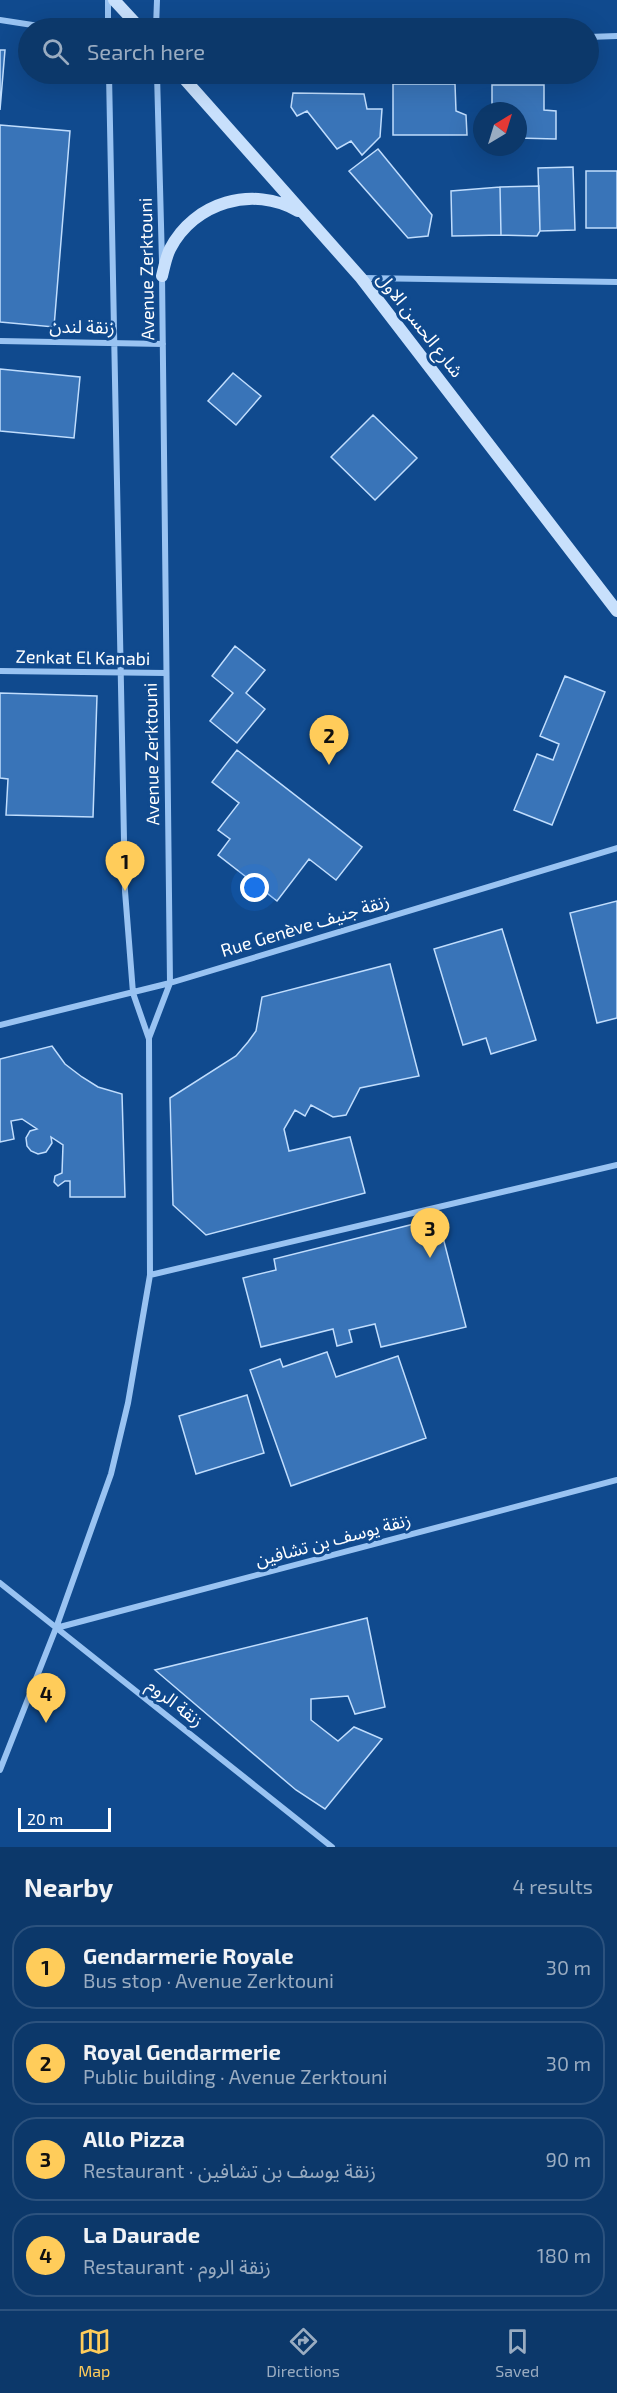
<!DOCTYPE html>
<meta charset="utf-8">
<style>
body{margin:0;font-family:"Exo 2","Noto Sans Arabic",sans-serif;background:#153f70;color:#f1f3f6}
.compass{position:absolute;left:473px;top:102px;width:54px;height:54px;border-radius:50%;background:#0c386a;box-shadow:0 6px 24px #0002;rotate:38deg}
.scale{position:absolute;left:18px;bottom:15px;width:93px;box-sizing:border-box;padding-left:6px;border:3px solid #fff;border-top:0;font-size:16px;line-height:21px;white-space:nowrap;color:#fff;-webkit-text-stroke:4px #104a8e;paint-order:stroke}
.you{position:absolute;left:255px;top:888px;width:21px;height:21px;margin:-15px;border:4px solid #fff;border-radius:50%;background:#1a73e8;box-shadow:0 0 0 9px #1a73e833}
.badge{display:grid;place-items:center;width:39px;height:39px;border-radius:50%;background:#ffcc5a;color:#111;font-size:20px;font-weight:700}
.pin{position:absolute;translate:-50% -50px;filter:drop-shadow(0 2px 3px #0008)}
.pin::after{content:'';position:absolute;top:32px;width:21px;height:18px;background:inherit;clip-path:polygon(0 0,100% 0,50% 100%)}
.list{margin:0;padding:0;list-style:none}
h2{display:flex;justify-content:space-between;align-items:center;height:78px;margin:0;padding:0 24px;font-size:26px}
h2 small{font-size:20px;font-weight:400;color:#9aacc1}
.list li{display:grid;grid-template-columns:39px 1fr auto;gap:18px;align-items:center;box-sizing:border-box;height:84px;margin:0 12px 12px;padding:0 12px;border:2px solid #2c527e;border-radius:24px}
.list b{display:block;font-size:22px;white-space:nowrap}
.list p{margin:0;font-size:20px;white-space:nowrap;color:#9aacc1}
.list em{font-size:20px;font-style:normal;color:#9aacc1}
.icon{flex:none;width:33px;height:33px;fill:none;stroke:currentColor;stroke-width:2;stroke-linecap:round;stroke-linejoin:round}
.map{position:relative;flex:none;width:617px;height:1847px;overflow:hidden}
.search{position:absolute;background:#0c386a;box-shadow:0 6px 24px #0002;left:18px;right:18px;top:18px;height:66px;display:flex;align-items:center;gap:15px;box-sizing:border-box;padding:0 21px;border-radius:33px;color:#9aacc1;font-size:22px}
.sheet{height:462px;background:#0c386a}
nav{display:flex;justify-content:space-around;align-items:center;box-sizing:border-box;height:84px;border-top:2px solid #2c527e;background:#0c386a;font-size:16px;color:#9aacc1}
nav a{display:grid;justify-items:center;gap:3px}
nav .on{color:#ffcc5a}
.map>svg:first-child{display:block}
.building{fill:#3974b8;stroke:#c0ddfd;stroke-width:1.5}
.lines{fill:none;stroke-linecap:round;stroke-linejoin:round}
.street{stroke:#99c3f2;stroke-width:6}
.secondary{stroke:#c8e0fc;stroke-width:12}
.labels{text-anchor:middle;stroke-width:6;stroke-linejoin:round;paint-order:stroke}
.street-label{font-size:18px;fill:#fff;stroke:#104a8e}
</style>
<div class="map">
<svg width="617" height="1847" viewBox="0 0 617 1847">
<rect width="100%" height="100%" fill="#104a8e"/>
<path class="building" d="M0,50H5L0,110Z
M393,84H455L456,111L466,115L467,135H393Z
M492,85H544V110L556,111V139L518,138V111H492Z
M293,93L364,94L367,109H382L380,137L362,155L351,141L337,149L307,111L297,116L291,107Z
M0,125L70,131L54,327L0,322Z
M378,149L432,215L428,236L408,238L349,171Z
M573,167L575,230L540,231L538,168Z
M586,171H617V228H586Z
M539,186L540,231L537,236L501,235L500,187Z
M500,187L501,235L452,236L451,191Z
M0,369L80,377L74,438L0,431Z
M233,373L261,396L236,425L208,401Z
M373,415L417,458L375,500L331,457Z
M235,646L265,670L246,693L265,709L237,743L210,721L233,693L212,676Z
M565,676L605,692L552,825L514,810L537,754L553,760L559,744L540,736Z
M0,693L97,696L93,817L6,815L8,779L0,778Z
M237,750L362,847L336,880L309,859L277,901L218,855L230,839L218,830L239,803L212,782Z
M617,901V1018L597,1023L570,913Z
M502,929L536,1040L491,1054L486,1038L463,1045L434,949Z
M390,964L419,1076L360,1088L346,1115L333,1117L311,1105L305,1116L295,1110L284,1129L289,1151L350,1137L365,1193L206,1235L173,1205L170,1098L236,1056L248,1042L256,1031L262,997Z
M52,1046L65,1064L82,1077L98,1087L122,1094L125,1197H70V1181H65L58,1186L54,1182L55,1176L62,1173L63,1145L51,1137L52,1143L46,1152L38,1154L31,1151L27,1146L26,1138L30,1131L37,1129L22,1119L11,1121L14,1139L0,1142V1059Z
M438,1218L466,1327L381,1347L375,1324L349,1330L352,1342L337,1346L333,1329L261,1347L243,1278L276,1270L274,1259Z
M327,1352L336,1377L398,1356L426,1438L291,1486L250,1370L280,1359L283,1367Z
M247,1395L264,1453L196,1474L179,1416Z
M367,1618L385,1707L355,1714L348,1696L311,1699V1720L338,1741L354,1727L382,1739L325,1809L296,1790L155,1670Z"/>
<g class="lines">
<path class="street" d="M108,0V28
M0,20L52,28
M156,28L157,0
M588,37L617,36
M157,74L162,262
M362,278L617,282
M0,341L163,344
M0,671L166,673
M0,1025L170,983L617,848
M149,1038L170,983L162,275
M150,1275L617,1165
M0,1583L332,1847
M56,1628L617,1480
M0,1770L56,1628L111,1474L128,1403L150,1275L149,1039L133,993L125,891L109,74"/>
<path class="secondary" d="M114,0L140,28
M180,74L361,278L617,611
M162,276C164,268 166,257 170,249C194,202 253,185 298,211"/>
</g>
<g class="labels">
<g class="street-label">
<text transform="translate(147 269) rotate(-91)" y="6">Avenue Zerktouni</text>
<text transform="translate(420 325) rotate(52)" y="6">شارع الحسن الاول</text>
<text transform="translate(82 327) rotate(1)" y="6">زنقة لندن</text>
<text transform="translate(83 658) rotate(1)" y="6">Zenkat El Kanabi</text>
<text transform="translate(152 754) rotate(-91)" y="6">Avenue Zerktouni</text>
<text transform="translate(305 926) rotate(-17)" y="6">Rue Genève زنقة جنيف</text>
<text transform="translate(333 1540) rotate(-15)" y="6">زنقة يوسف بن تشافين</text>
<text transform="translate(175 1703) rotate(38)" y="6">زنقة الروم</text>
</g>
</g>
</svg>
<svg class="compass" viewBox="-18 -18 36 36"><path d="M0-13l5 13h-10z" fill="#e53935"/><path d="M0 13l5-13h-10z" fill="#9aacc1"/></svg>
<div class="scale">20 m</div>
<div class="you"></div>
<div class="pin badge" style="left:125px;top:891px">1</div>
<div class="pin badge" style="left:329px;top:765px">2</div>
<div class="pin badge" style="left:430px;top:1258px">3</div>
<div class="pin badge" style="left:46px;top:1723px">4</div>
<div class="search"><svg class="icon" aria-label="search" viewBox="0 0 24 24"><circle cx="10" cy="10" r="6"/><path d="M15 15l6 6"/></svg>Search here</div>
</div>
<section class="sheet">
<h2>Nearby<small>4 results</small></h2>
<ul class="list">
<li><span class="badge">1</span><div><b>Gendarmerie Royale</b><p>Bus stop · Avenue Zerktouni</p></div><em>30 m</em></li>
<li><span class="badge">2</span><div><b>Royal Gendarmerie</b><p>Public building · Avenue Zerktouni</p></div><em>30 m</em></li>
<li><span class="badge">3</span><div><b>Allo Pizza</b><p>Restaurant · زنقة يوسف بن تشافين</p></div><em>90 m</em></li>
<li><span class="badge">4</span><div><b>La Daurade</b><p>Restaurant · زنقة الروم</p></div><em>180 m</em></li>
</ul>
</section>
<nav>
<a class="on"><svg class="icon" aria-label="map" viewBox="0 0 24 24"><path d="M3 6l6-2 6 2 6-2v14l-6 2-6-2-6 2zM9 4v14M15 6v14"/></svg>Map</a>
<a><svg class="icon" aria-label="directions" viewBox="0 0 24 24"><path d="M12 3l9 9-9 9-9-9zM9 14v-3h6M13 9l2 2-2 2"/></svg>Directions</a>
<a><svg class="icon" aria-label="saved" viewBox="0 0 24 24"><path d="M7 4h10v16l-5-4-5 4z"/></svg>Saved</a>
</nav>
